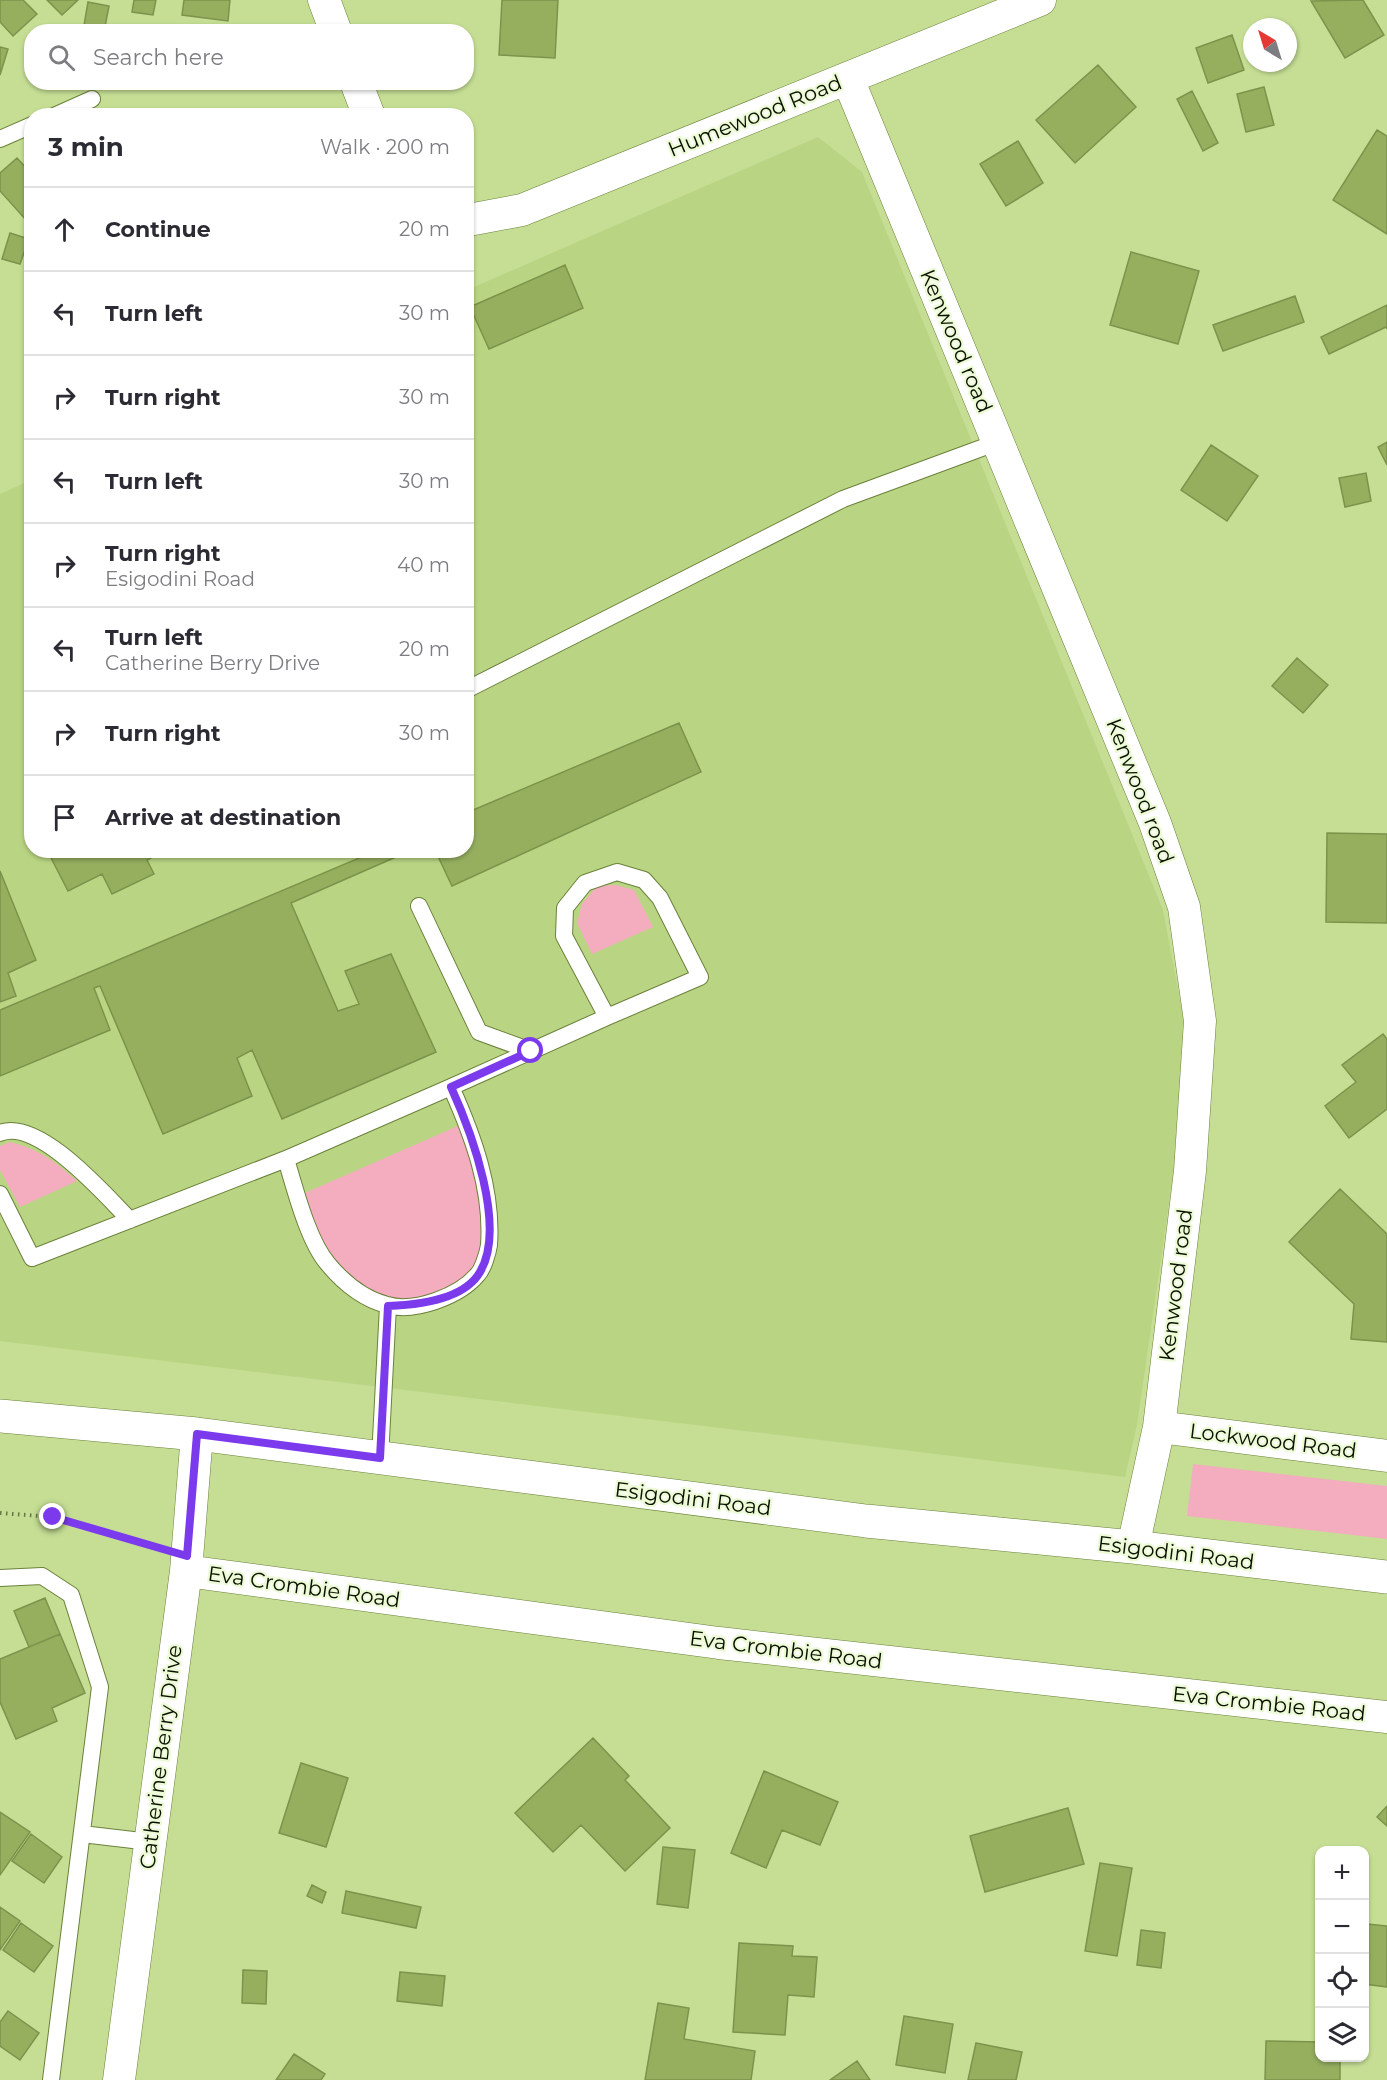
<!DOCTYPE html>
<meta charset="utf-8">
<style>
body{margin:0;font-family:Montserrat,sans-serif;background:#f7f7f7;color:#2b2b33}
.controls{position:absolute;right:18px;bottom:18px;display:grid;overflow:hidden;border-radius:12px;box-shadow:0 2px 4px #0004}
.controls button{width:54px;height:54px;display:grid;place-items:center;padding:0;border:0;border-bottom:2px solid #e1e1e2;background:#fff;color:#2b2b33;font:30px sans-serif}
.compass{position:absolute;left:1243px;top:18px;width:54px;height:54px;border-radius:50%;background:#fff;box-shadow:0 2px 4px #0004;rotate:322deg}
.stop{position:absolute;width:18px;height:18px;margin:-14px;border:4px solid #7c3aed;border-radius:50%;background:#fff}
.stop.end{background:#7c3aed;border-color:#fff;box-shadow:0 2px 6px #0008}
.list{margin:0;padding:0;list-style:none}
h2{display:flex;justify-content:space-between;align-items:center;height:78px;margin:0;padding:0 24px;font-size:26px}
h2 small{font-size:20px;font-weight:400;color:#7c7c81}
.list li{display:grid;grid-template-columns:39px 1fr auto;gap:18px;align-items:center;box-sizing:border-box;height:84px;padding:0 24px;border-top:2px solid #e1e1e2}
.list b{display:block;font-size:22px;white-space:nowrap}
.list p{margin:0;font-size:20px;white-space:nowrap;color:#7c7c81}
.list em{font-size:20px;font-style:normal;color:#7c7c81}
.icon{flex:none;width:33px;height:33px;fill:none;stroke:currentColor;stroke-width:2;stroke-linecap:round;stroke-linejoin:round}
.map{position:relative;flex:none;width:1387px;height:2080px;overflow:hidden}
.search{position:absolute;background:#fff;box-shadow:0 2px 4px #0004;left:24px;top:24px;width:450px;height:66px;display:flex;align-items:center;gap:15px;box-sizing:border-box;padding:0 21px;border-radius:24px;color:#7c7c81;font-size:22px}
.panel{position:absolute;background:#fff;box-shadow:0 2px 4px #0004;left:24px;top:108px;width:450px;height:750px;border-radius:24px}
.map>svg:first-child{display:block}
.built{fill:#b9d583}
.green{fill:#f4adbe}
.building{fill:#95af5f;stroke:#7c934b;stroke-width:1.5}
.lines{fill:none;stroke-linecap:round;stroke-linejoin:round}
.service-casing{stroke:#6b813a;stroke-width:18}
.minor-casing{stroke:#6b813a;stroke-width:33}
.secondary-casing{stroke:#6b813a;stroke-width:34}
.path{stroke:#667649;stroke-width:4;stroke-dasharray:1.5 4.5;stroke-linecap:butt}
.service{stroke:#fff;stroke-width:16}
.minor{stroke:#fff;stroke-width:32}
.secondary{stroke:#fff;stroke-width:33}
.route{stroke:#7c3aed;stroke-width:8}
.labels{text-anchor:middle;stroke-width:4.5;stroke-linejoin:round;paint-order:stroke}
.street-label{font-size:21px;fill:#091000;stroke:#ecfad5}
</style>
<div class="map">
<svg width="1387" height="2080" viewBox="0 0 1387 2080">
<rect width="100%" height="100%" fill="#c5de94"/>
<path class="built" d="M818,137L862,172L1163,910L1184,1021L1174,1169L1137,1425L1125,1477L0,1341V494L31,480L32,850H466L467,290Z"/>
<path class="green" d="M616,885L634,890L653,927L592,954L577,923L582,904L597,886Z
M467,1122L489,1246L461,1289L388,1306L327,1263L298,1196Z
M10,1142C39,1149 56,1162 77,1181L20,1207L0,1170V1146Z
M1193,1464L1387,1486V1539L1187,1516Z"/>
<path class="building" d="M0,0H23L37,14L13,36L0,22Z
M47,0H78L62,15Z
M134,0H156L153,15L132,12Z
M184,0H230L228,21L182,15Z
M502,0H558L555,58L499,55Z
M1363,0L1384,35L1345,58L1311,1Z
M88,2L109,6L104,32L83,31Z
M1232,35L1244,70L1208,83L1196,48Z
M0,47L8,49L0,75Z
M1098,65L1136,107L1075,163L1036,120Z
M1264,87L1274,125L1246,132L1237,94Z
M1192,91L1218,143L1203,151L1177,99Z
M1377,130L1387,136V234L1333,200Z
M1018,141L1043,183L1006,206L980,164Z
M17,158L32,174V217L27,221L0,191V173Z
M10,233L29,239L20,264L2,259Z
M1131,252L1199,271L1178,344L1110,325Z
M565,265L583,308L489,349L470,307Z
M1295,296L1304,322L1223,351L1213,325Z
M1387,305V329L1386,327L1329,354L1321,337Z
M1387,442V465L1378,447Z
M1211,445L1258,476L1227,521L1181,490Z
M1366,473L1371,501L1345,507L1339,478Z
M1297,658L1328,685L1303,713L1272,686Z
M679,723L701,772L452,886L435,850H466V813Z
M1327,833L1387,834V923L1326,922Z
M47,850H165L147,860L154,874L112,894L102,874L68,891Z
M378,850H412L291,903L338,1011L359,1004L345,971L391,954L436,1052L282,1119L252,1050L237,1058L252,1096L163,1134L100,986L94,988L110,1030L0,1076V1010Z
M0,871L36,960L8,973L16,996L0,1002Z
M1383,1034L1387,1039V1109L1349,1138L1325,1106L1356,1082L1342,1065Z
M1340,1189L1387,1234V1342L1351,1339L1354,1304L1289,1242Z
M45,1598L60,1634L29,1647L14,1611Z
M60,1634L85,1693L52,1708L57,1721L16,1739L0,1702V1659Z
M593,1738L629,1776L625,1780L670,1828L625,1871L581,1825L553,1852L515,1813Z
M301,1763L348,1778L326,1847L279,1833Z
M764,1771L838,1802L820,1845L782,1830L766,1868L731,1853Z
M1387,1806V1826L1377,1817Z
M1068,1808L1084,1864L985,1892L970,1836Z
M0,1812L30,1832L0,1875Z
M31,1834L62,1857L44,1883L12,1861Z
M663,1847L695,1850L688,1908L657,1904Z
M1100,1863L1132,1868L1117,1956L1085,1951Z
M312,1885L326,1892L322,1903L307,1896Z
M346,1891L421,1907L416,1928L342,1913Z
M0,1907L20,1921L0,1950Z
M21,1923L53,1946L34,1972L3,1950Z
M1367,1924L1387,1926V1987L1364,1984Z
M1141,1930L1165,1933L1161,1968L1137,1965Z
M739,1943L793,1946L792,1956L817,1957L814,1997L788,1995L785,2035L733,2032Z
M243,1970L267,1971L266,2004L242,2003Z
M400,1972L445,1976L442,2006L397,2001Z
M658,2003L689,2008L684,2039L755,2051L751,2080H645Z
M8,2011L39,2033L20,2060L0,2046V2022Z
M904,2016L953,2024L945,2073L896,2065Z
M1266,2041L1320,2042V2058H1340V2080H1265Z
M976,2043L1022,2052L1016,2080H968Z
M294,2054L325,2074L321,2080H276Z
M857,2061L870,2080H830Z"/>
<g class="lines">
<defs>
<path id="service" d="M54,116L92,99
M0,139L32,125
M466,690L843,499L998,442
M419,906L479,1032L531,1051
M451,1087C473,1136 493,1190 489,1245C488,1252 483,1269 478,1274C460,1296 415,1313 387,1305C364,1299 343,1282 328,1264C308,1241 295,1189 286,1159Z
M451,1087L607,1017L564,936L565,908L585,883L617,872L644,880L660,898L700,977L607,1017
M0,1133C38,1117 105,1195 130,1220
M0,1194L32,1258L286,1159
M380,1458L388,1306
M0,1578L42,1576L71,1595L100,1687L51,2080
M82,1834L150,1842"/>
<path id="minor" d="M324,0L336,32
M848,79L1155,823L1184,907L1200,1021L1190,1171L1159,1427L1133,1547
M356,82L369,116
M466,218L474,219L522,210L1040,0
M1159,1427L1387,1456
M186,1571L719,1643L1387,1717
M119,2080L186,1571L197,1434"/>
<path id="secondary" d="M0,1416L197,1434L866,1521L1133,1547L1387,1577"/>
</defs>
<use href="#service" class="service-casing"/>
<use href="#minor" class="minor-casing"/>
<use href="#secondary" class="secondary-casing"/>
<path class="path" d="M0,1513L53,1517L154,1546"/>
<use href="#service" class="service"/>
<use href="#minor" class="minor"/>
<use href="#secondary" class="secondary"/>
</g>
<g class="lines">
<path class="route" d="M53,1517L187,1556L197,1434L380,1458L388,1306C416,1305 464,1300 480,1272C507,1227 471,1131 451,1087L531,1051"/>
</g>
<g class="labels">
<g class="street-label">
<text transform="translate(755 116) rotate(-22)" y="7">Humewood Road</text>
<text transform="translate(956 341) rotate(67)" y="7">Kenwood road</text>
<text transform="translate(1140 791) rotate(69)" y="7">Kenwood road</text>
<text transform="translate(1176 1285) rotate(-83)" y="7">Kenwood road</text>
<text transform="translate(1273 1441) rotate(7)" y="7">Lockwood Road</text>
<text transform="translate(693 1499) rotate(7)" y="7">Esigodini Road</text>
<text transform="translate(1176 1553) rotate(7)" y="7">Esigodini Road</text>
<text transform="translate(304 1587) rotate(8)" y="7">Eva Crombie Road</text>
<text transform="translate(786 1650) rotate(7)" y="7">Eva Crombie Road</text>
<text transform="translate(1269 1704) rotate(6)" y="7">Eva Crombie Road</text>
<text transform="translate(161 1757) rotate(-83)" y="7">Catherine Berry Drive</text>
</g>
</g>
</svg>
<div class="controls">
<button>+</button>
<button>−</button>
<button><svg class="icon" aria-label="locate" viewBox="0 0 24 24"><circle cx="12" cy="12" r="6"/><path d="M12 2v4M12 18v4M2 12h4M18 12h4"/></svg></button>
<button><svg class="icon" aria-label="layers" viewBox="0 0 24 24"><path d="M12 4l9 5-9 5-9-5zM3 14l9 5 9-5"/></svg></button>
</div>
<svg class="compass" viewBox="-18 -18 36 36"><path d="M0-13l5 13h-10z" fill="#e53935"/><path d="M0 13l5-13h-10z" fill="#7c7c81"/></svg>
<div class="stop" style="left:531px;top:1051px"></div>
<div class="stop end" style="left:53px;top:1517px"></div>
<div class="search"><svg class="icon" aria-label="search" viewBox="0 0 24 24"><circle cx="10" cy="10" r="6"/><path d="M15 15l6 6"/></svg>Search here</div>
<section class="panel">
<h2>3 min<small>Walk · 200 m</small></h2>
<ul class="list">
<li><svg class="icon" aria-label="ahead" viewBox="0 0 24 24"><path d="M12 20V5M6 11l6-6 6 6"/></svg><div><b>Continue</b></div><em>20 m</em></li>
<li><svg class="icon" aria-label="left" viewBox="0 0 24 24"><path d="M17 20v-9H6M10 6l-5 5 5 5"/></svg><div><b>Turn left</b></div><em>30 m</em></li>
<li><svg class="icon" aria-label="right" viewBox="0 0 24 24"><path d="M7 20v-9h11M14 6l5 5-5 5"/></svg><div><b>Turn right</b></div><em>30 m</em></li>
<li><svg class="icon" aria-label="left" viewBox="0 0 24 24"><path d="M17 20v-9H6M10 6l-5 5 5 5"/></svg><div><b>Turn left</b></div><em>30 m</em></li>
<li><svg class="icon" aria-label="right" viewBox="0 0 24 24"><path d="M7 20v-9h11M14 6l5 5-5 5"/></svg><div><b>Turn right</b><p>Esigodini Road</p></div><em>40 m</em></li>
<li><svg class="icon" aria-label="left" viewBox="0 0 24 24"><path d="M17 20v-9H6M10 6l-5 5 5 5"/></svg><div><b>Turn left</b><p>Catherine Berry Drive</p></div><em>20 m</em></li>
<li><svg class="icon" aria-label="right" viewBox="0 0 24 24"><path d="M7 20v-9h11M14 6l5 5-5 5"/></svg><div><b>Turn right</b></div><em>30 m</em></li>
<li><svg class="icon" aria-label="arrive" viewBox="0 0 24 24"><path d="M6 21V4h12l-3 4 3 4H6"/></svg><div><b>Arrive at destination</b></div></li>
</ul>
</section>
</div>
